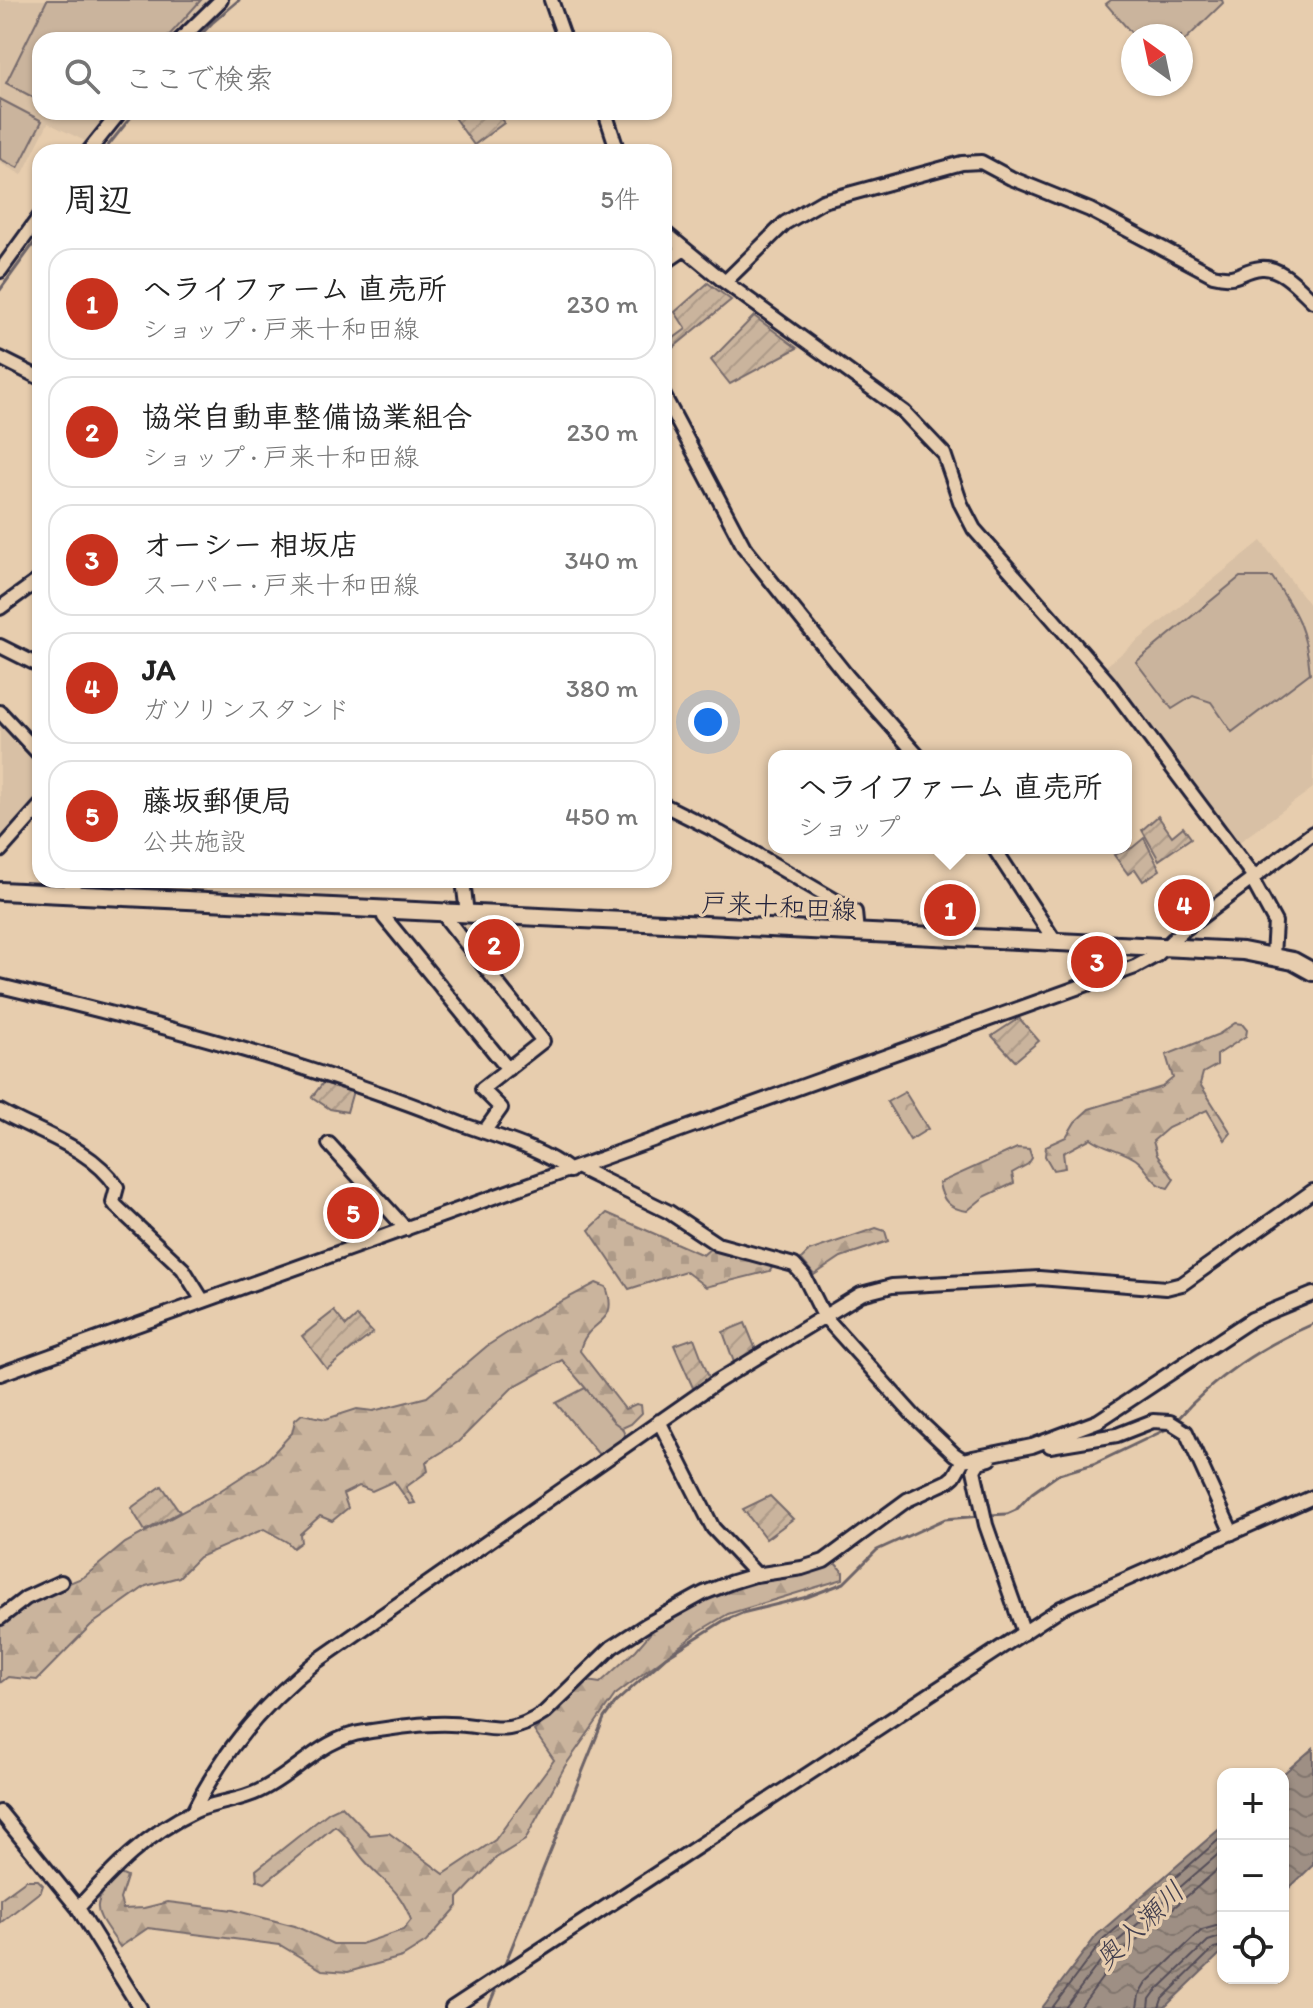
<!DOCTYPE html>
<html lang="ja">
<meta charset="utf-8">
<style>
body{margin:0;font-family:Itim,"Klee One",sans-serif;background:#f6f6f6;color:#222}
.controls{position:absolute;right:24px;bottom:24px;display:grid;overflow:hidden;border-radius:16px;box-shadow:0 2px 6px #0004}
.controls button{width:72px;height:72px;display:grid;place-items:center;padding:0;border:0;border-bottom:2px solid #e0e0e0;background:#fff;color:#222;font:40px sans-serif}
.compass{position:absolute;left:1121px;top:24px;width:72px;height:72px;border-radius:50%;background:#fff;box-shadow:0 2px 6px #0004;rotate:327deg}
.you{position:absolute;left:708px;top:722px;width:28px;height:28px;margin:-20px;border:6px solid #fff;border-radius:50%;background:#1a73e8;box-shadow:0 0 0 12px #1a73e833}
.badge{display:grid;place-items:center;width:52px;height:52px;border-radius:50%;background:#c8321e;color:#fff;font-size:26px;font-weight:700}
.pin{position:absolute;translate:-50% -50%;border:4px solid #fff;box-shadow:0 2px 8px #0006}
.popup{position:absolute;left:768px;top:750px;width:364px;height:104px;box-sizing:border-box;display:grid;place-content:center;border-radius:16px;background:#fff;filter:drop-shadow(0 2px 6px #0005);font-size:26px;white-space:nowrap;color:#767676}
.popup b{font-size:30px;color:#222}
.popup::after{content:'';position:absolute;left:50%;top:100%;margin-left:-16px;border:16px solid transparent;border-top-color:#fff}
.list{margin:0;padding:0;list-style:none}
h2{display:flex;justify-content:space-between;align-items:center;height:104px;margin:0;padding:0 32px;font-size:34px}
h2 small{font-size:26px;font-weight:400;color:#767676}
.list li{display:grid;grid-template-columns:52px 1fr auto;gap:24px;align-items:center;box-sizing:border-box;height:112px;margin:0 16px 16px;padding:0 16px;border:2px solid #e0e0e0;border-radius:24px}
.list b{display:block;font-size:30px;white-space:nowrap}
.list p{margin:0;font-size:26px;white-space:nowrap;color:#767676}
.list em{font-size:26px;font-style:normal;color:#767676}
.icon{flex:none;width:44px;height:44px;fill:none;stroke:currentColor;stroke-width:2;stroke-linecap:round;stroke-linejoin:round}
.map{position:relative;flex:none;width:1313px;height:2008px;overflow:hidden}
.search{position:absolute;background:#fff;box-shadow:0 2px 6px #0004;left:32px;top:32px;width:640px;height:88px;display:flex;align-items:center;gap:20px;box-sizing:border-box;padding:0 28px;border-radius:24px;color:#767676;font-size:30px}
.panel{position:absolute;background:#fff;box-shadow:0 2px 6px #0004;left:32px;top:144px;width:640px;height:744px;border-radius:24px}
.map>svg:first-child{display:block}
.built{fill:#d8c0a5}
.grass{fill:#cab49d;stroke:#766b6c;stroke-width:2}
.forest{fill:url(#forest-firs);stroke:#766b6c;stroke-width:2}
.cemetery{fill:url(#cemetery-stones);stroke:#766b6c;stroke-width:2}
.park{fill:url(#park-crowns);stroke:#766b6c;stroke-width:2}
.garden{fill:url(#garden-furrows);stroke:#766b6c;stroke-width:2}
.water{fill:url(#water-waves);stroke:#6c6367;stroke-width:2}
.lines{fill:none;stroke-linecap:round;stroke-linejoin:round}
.shore{stroke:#544e58;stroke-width:2}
.stream{stroke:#6c6367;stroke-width:3}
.minor-casing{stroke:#22223b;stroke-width:18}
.major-casing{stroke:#22223b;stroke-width:22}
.minor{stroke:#e7cdae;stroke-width:12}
.major{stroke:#e7cdae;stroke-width:16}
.labels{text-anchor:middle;stroke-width:7;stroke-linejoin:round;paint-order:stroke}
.street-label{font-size:26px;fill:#22223b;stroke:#e7cdae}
.water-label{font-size:28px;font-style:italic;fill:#413d4d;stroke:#e7cdae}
</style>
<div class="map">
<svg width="1313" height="2008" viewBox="0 0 1313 2008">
<defs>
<pattern id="forest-firs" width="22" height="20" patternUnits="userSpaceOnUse" patternTransform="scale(2)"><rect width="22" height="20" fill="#cab49d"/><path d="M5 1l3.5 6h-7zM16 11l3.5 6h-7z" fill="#ad9a88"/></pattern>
<pattern id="cemetery-stones" width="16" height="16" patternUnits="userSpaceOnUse" patternTransform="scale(2)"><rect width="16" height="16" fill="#cab49d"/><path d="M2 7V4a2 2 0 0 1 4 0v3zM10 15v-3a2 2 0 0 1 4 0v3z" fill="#ad9a88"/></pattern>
<pattern id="park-crowns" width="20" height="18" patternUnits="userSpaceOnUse" patternTransform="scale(2)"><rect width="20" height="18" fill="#cab49d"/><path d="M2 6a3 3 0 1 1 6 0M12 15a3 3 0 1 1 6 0" fill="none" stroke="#ad9a88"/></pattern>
<pattern id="garden-furrows" width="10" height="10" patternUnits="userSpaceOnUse" patternTransform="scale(2)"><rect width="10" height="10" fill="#cab49d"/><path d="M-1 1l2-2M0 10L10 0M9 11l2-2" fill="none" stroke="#ad9a88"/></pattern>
<pattern id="water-waves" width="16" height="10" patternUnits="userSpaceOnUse" patternTransform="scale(2)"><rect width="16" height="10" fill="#9e8f84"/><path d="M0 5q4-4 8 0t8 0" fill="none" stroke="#80746d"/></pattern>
</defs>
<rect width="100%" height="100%" fill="#e7cdae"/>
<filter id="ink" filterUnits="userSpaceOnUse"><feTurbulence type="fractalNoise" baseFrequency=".0125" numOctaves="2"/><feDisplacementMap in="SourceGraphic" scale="16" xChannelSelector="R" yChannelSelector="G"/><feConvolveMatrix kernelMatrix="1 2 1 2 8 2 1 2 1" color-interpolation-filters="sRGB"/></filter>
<g filter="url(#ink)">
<path class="built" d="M0,0H210L172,40H40V112H112L87,142L48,123L22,175L0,163Z
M1261,541L1313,610V788L1238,843L1105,667Z
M0,718L40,761V800L0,845Z"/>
<path class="grass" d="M47,0H201L165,40H40V101L6,83Z
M1111,0H1222L1223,3L1181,44V36H1134L1106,4Z
M0,99L42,121L18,168L0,159Z
M1240,577H1272C1297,613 1306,629 1310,673L1232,732L1211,702L1193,696L1172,709L1136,662Z
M585,1388L622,1428L626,1438L600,1456L556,1403Z"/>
<path class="forest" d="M1235,1023L1242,1024L1247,1030L1246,1036L1217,1055V1065L1203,1073L1200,1084L1231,1133L1225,1140L1207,1110L1168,1128L1153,1141L1157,1155L1174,1179L1168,1188C1153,1185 1149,1171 1139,1162C1126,1150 1105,1149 1091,1138L1063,1153L1065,1168L1053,1170L1045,1156L1046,1146L1066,1137L1075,1122L1089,1109L1162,1087L1173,1078L1166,1055L1219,1034Z
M1017,1148L1029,1149L1032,1158L1028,1164L1012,1173L1014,1183L984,1197L967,1211C949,1209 942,1200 939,1183Z
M876,1228L885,1231L888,1241L841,1257L814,1275L801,1259L809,1251Z
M596,1283L606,1287C621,1327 586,1318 580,1351L625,1409L636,1404L641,1405L642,1413L631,1424L622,1428L614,1422L562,1360L513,1387L458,1442L426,1462L428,1471L406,1487L415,1503L410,1504L394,1481L372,1491L359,1486L343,1494L348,1508L332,1521L320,1516L300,1534L301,1542L293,1548L287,1542L264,1529L199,1557L179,1577L146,1586L91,1625L37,1680L8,1677L0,1683V1620L24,1602L84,1577L125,1543L215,1494L266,1461L292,1433L295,1420L302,1414L326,1419L357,1409L373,1411L427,1397L487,1346L530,1318Z
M834,1562L843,1572V1579L728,1614L701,1630L615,1695L565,1766L525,1840L496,1858L458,1898V1906L426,1942L402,1957L348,1972L322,1970L280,1945L148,1928L120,1947C95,1909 87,1910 118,1873L127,1877L120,1899L123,1909L144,1908L168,1902L233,1910L295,1926L333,1944H361L403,1930L411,1920C400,1889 384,1883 364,1860C353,1848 349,1836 335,1826L265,1883L257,1880L256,1870L329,1812L342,1806L370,1835L389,1833L444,1874L495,1840L554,1760L534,1731L587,1681L600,1683L636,1650L653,1630L712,1593Z
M26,1880H38L43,1885L41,1891L0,1923V1899Z"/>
<path class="cemetery" d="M607,1213L703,1255L712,1247L773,1266L770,1271L706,1287L685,1271L629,1289L589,1230Z"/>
<path class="park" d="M905,1092L928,1129L910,1140L887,1102Z"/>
<path class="garden" d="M450,112H496L504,123L474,145Z
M708,283L731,300L669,351L664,345V330L671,340L686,329L675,312Z
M754,316L797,348L730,384L711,360Z
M1158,816L1172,836L1183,827L1191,838L1159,860L1142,830Z
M1144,838L1160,870L1143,881L1135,869L1128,874L1114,855L1132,848Z
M1019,1018L1039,1041L1015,1061L992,1036Z
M323,1083L353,1091L347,1112L330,1109L312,1097Z
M334,1311L346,1326L357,1316L373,1333L327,1369L302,1336Z
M745,1323L757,1352L735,1365L723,1332Z
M694,1338L710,1380L694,1390L674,1345Z
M162,1486L180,1512L145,1531L131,1508Z
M770,1496L793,1519L766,1539L743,1509Z"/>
<path class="water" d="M1313,1748V1865L1283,1894V1774Z
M1223,1826V1951L1164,2008H1042L1097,1935Z"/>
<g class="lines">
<path class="shore" d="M1052,2008L1103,1940L1223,1836
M1065,2008L1111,1947L1223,1850
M1080,2008L1119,1955L1223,1865
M1137,2008L1139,1995L1146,1983L1202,1930L1223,1924
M1149,2008L1150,1999L1155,1992L1208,1941L1223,1936
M1159,2008L1162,1999L1214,1948L1223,1946"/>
<path class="stream" d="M196,40L213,22L239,0
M103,152L135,112
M0,290L40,235
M1177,1420C1215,1376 1261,1347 1313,1324
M989,1515L1007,1514L1016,1510L1032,1493L1059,1474L1094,1464L1169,1428
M505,1964L604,1718L615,1703L666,1657L723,1621L742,1613L807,1597L844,1583L877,1550L945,1519L981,1516
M488,2008L495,1991"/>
<defs>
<path id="minor" d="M551,0L565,40
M180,40L221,0
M605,112L618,152
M88,152L120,112
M664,232L725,282L904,412L944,454L961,504L974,529L1108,682L1254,877
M664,263L683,250
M0,271L40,216
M725,282L785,223L823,201L962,163L981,162L1011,178L1090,210L1213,275C1240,282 1239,270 1261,268C1281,266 1300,289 1313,301
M0,358L40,378
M664,396L744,547L848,677L918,756
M0,608L40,579
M0,646L40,666
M0,712L40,755
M664,805L720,833L855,912L857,933
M994,848L1056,943
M0,851L40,806
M1251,878L1275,922L1273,956
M463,880L467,914
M65,894L77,880
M385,910L384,917L508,1069
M442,913L543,1041L482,1089L501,1108L484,1132
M0,986C155,1023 311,1064 459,1123C496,1137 539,1147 570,1171
M0,1111C39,1133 92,1148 117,1187L113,1202L116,1206L183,1269L203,1301
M329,1144L406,1229
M579,1168L669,1212L717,1244L794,1265L804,1276L824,1316L914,1416L954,1454L963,1460L1032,1446L1098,1421L1252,1319L1313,1294
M0,1374L1135,967L1157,955L1181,932L1313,833
M659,1421L713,1528L757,1575
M1050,1446L1117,1435L1153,1421L1170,1422L1186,1432L1232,1533
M990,1459L979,1462L974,1470L986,1525L1024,1633
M0,1618L26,1598L61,1582
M0,1812L78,1908L140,2008
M193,1812C222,1752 265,1702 317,1661L718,1381L861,1294L892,1286L1039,1278L1166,1288L1182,1284L1313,1191
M78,1908C112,1870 147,1833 195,1811C215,1802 239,1801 259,1791C297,1773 321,1738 365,1732C392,1728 422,1723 450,1724C491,1725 505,1739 544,1713L612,1647L646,1625L704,1593L732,1582L755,1575L802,1568L824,1561L907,1500L948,1481L954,1476L963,1460
M452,2008L1061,1608L1313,1497"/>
<path id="major" d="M0,891L1243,951L1293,961L1313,972"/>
</defs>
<use href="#minor" class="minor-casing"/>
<use href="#major" class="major-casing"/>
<use href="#minor" class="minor"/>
<use href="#major" class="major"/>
</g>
</g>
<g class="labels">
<g class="street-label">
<text transform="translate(779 906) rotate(3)" y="9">戸来十和田線</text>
</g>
<g class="water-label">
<text transform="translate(1139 1925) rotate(-44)" y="10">奥入瀬川</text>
</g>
</g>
</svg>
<div class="controls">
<button>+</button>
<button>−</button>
<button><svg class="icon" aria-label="locate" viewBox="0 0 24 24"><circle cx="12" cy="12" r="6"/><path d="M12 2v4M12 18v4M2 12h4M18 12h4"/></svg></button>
</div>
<svg class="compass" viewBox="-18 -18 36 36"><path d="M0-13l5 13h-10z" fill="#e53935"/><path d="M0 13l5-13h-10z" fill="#767676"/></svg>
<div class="you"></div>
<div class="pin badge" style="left:950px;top:910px">1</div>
<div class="popup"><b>ヘライファーム 直売所</b>ショップ</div>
<div class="pin badge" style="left:494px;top:945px">2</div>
<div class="pin badge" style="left:1097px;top:962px">3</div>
<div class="pin badge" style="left:1184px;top:905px">4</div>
<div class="pin badge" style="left:353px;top:1213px">5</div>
<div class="search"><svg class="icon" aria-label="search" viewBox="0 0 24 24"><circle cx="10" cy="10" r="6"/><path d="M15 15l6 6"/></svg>ここで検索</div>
<section class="panel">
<h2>周辺<small>5件</small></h2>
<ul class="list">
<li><span class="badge">1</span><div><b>ヘライファーム 直売所</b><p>ショップ · 戸来十和田線</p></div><em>230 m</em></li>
<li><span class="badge">2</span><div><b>協栄自動車整備協業組合</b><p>ショップ · 戸来十和田線</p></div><em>230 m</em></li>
<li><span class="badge">3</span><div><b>オーシー 相坂店</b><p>スーパー · 戸来十和田線</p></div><em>340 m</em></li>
<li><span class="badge">4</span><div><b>JA</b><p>ガソリンスタンド</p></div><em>380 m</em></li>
<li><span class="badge">5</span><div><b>藤坂郵便局</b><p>公共施設</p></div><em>450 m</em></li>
</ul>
</section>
</div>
